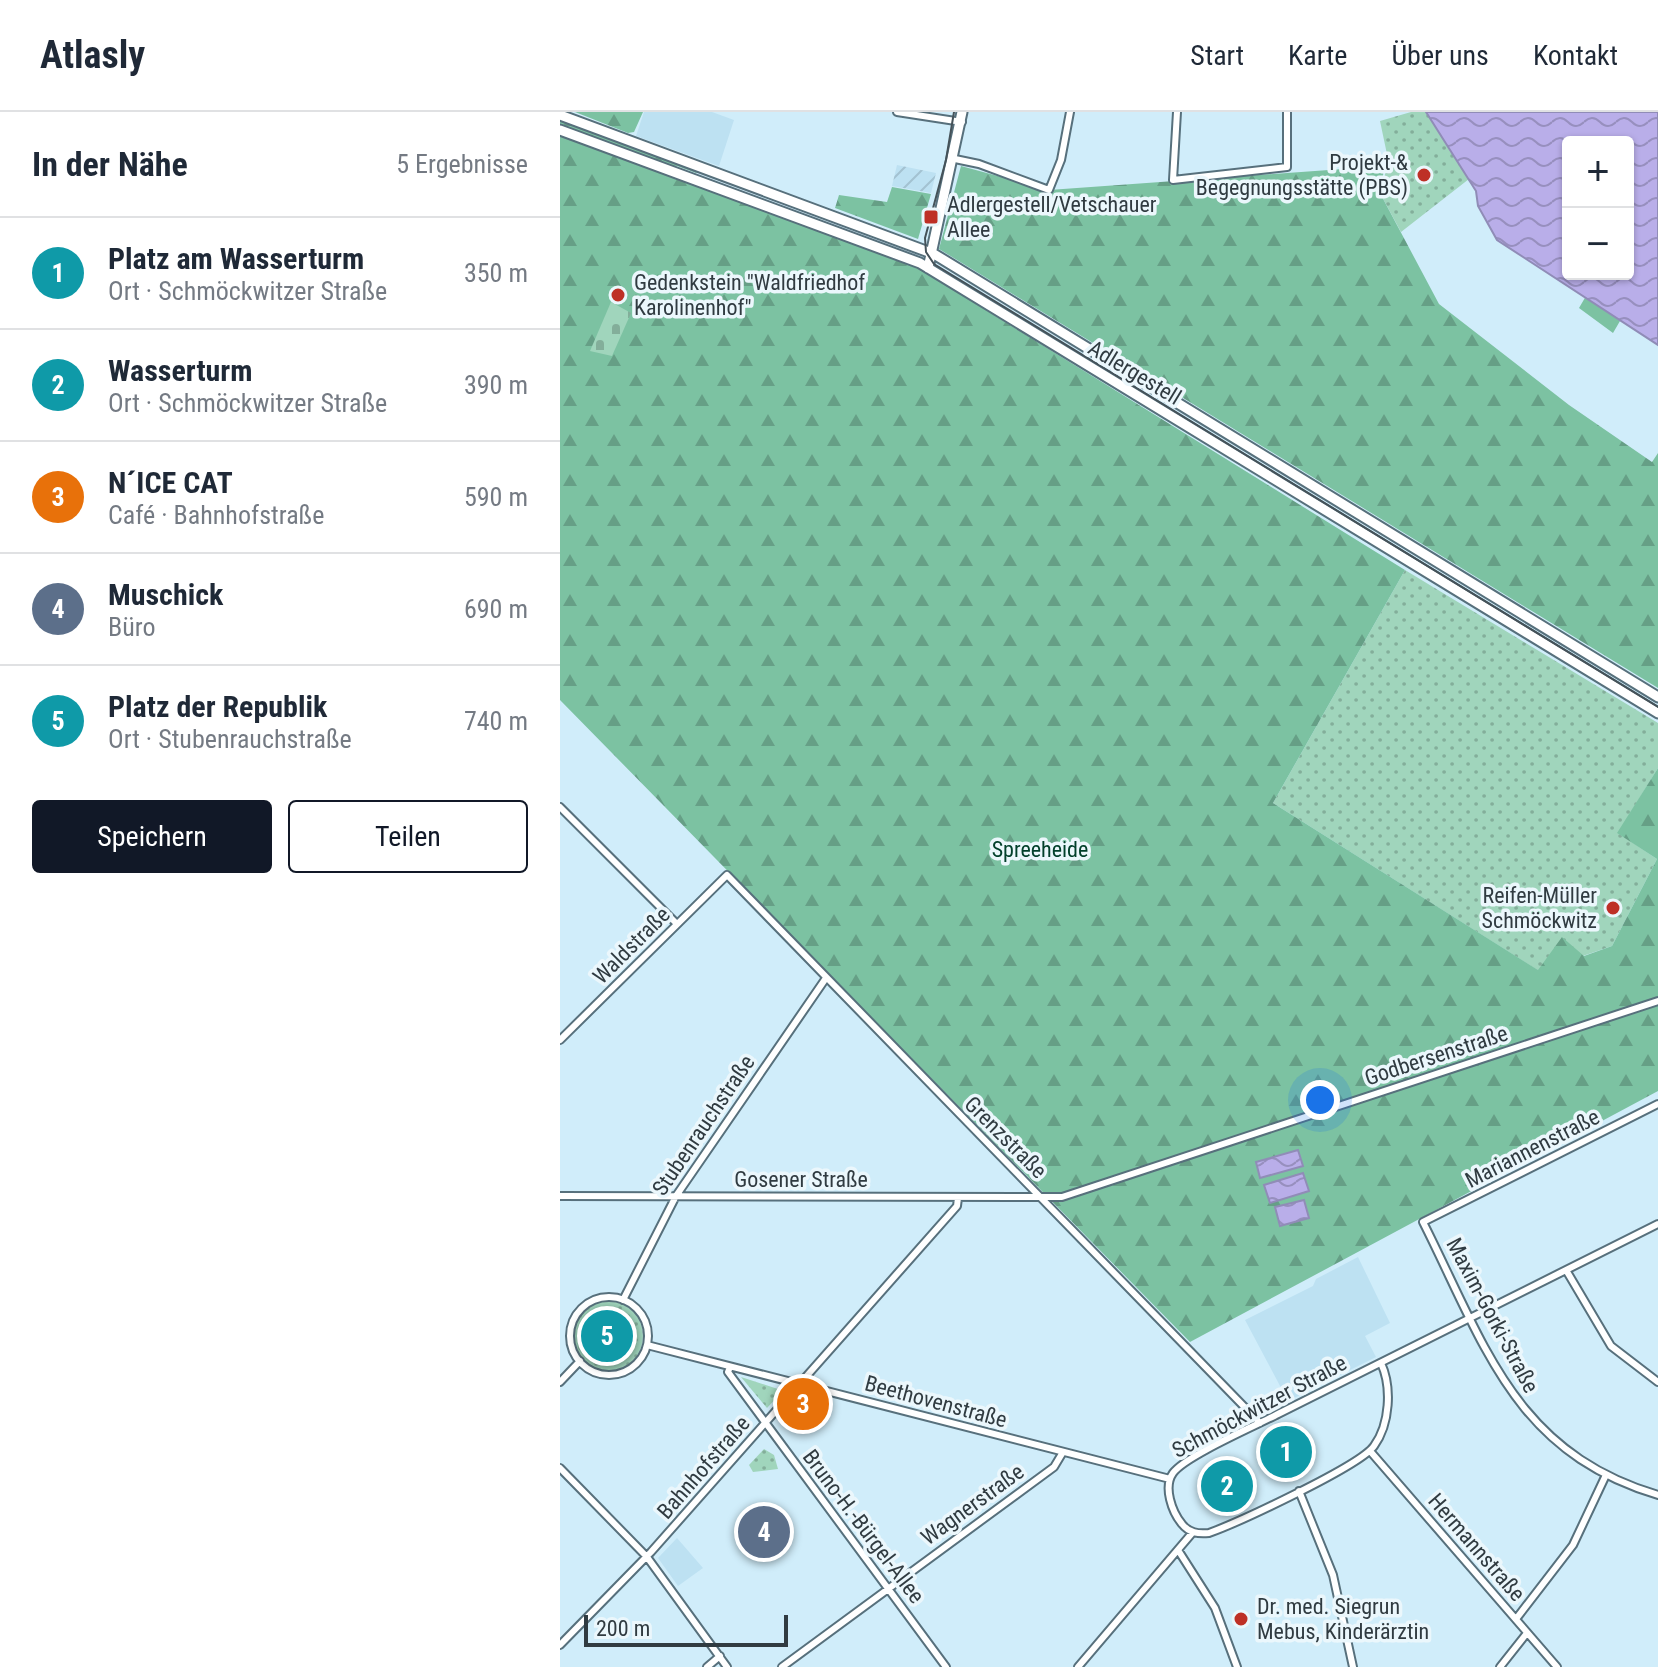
<!DOCTYPE html>
<html lang="de">
<meta charset="utf-8">
<style>
body{margin:0;font-family:"Roboto Condensed",sans-serif;background:#f2f2f3;color:#1f2937}
.controls{position:absolute;right:24px;top:24px;display:grid;overflow:hidden;border-radius:8px;box-shadow:0 2px 6px #0004}
.controls button{width:72px;height:72px;display:grid;place-items:center;padding:0;border:0;border-bottom:2px solid #e0e1e3;background:#fff;color:#1f2937;font:40px sans-serif}
.scale{position:absolute;left:24px;bottom:20px;width:204px;box-sizing:border-box;padding-left:8px;border:4px solid #303b41;border-top:0;font-size:22px;line-height:28px;white-space:nowrap;color:#303b41;-webkit-text-stroke:6px #ebf7fc;paint-order:stroke}
.you{position:absolute;left:760px;top:988px;width:28px;height:28px;margin:-20px;border:6px solid #fff;border-radius:50%;background:#1a73e8;box-shadow:0 0 0 12px #1a73e833}
.badge{display:grid;place-items:center;width:52px;height:52px;border-radius:50%;background:#111827;color:#fff;font-size:26px;font-weight:700}
.pin{position:absolute;translate:-50% -50%;border:4px solid #fff;box-shadow:0 2px 8px #0006}
.list{margin:0;padding:0;list-style:none}
h2{display:flex;justify-content:space-between;align-items:center;height:104px;margin:0;padding:0 32px;font-size:34px}
h2 small{font-size:26px;font-weight:400;color:#747a83}
.list li{display:grid;grid-template-columns:52px 1fr auto;gap:24px;align-items:center;box-sizing:border-box;height:112px;padding:0 32px;border-top:2px solid #e0e1e3}
.list b{display:block;font-size:30px;white-space:nowrap}
.list p{margin:0;font-size:26px;white-space:nowrap;color:#747a83}
.list em{font-size:26px;font-style:normal;color:#747a83}
.actions{display:flex;gap:16px;padding:24px 32px}
.actions a{flex:1;padding:18px 0;border:2px solid #111827;border-radius:8px;text-align:center;font-size:28px;color:#111827}
.actions .main{background:#111827;color:#fff}
.map{position:relative;flex:none;width:1098px;height:1555px;overflow:hidden}
header{display:flex;align-items:center;gap:48px;box-sizing:border-box;height:112px;padding:0 40px;background:#fff;border-bottom:2px solid #e0e1e3}
header strong{font-size:38px}
nav{display:flex;gap:44px;margin-inline-start:auto;font-size:28px}
main{display:flex}
aside{flex:1;background:#fff}
.map>svg:first-child{display:block}
.built{fill:#bde1f2}
.industrial{fill:url(#industrial-furrows)}
.grass{fill:url(#grass-dots)}
.forest{fill:url(#forest-firs)}
.cemetery{fill:url(#cemetery-stones)}
.water{fill:url(#water-waves);stroke:#908cb7;stroke-width:2;fill-rule:evenodd}
.lines{fill:none;stroke-linecap:round;stroke-linejoin:round}
.street-casing{stroke:#57707c;stroke-width:10}
.secondary-casing{stroke:#57707c;stroke-width:13}
.street{stroke:#fff;stroke-width:6}
.secondary{stroke:#fff;stroke-width:9}
.tram{stroke:#455259;stroke-width:2}
.poi-dot{fill:#be3026;stroke:#ebf7fc;stroke-width:3}
.labels{text-anchor:middle;stroke-width:7;stroke-linejoin:round;paint-order:stroke}
.poi-label{font-size:22px;fill:#303b41;stroke:#ebf7fc;text-anchor:start}
.street-label{font-size:22px;fill:#303b41;stroke:#ebf7fc}
.park-label{font-size:22px;fill:#02402b;stroke:#ebf7fc}
</style>
<header>
<strong>Atlasly</strong>
<nav><a>Start</a><a>Karte</a><a>Über uns</a><a>Kontakt</a></nav>
</header>
<main>
<aside>
<h2>In der Nähe<small>5 Ergebnisse</small></h2>
<ul class="list">
<li><span class="badge" style="background:#0f9aa8">1</span><div><b>Platz am Wasserturm</b><p>Ort · Schmöckwitzer Straße</p></div><em>350 m</em></li>
<li><span class="badge" style="background:#0f9aa8">2</span><div><b>Wasserturm</b><p>Ort · Schmöckwitzer Straße</p></div><em>390 m</em></li>
<li><span class="badge" style="background:#e8710a">3</span><div><b>N´ICE CAT</b><p>Café · Bahnhofstraße</p></div><em>590 m</em></li>
<li><span class="badge" style="background:#5c6f8a">4</span><div><b>Muschick</b><p>Büro</p></div><em>690 m</em></li>
<li><span class="badge" style="background:#0f9aa8">5</span><div><b>Platz der Republik</b><p>Ort · Stubenrauchstraße</p></div><em>740 m</em></li>
</ul>
<div class="actions"><a class="main">Speichern</a><a>Teilen</a></div>
</aside>
<div class="map">
<svg width="1098" height="1555" viewBox="0 0 1098 1555">
<defs>
<pattern id="industrial-furrows" width="10" height="10" patternUnits="userSpaceOnUse" patternTransform="scale(2)"><rect width="10" height="10" fill="#bde1f2"/><path d="M-1 1l2-2M0 10L10 0M9 11l2-2" fill="none" stroke="#a3c2d1"/></pattern>
<pattern id="grass-dots" width="8" height="8" patternUnits="userSpaceOnUse" patternTransform="scale(2)"><rect width="8" height="8" fill="#a0d5bc"/><path d="M2 2h.1M6 6h.1" fill="none" stroke="#83ae9a" stroke-width="1.8" stroke-linecap="round"/></pattern>
<pattern id="forest-firs" width="22" height="20" patternUnits="userSpaceOnUse" patternTransform="scale(2)"><rect width="22" height="20" fill="#7cc2a2"/><path d="M5 1l3.5 6h-7zM16 11l3.5 6h-7z" fill="#669f86"/></pattern>
<pattern id="cemetery-stones" width="16" height="16" patternUnits="userSpaceOnUse" patternTransform="scale(2)"><rect width="16" height="16" fill="#a0d5bc"/><path d="M2 7V4a2 2 0 0 1 4 0v3zM10 15v-3a2 2 0 0 1 4 0v3z" fill="#83ae9a"/></pattern>
<pattern id="water-waves" width="16" height="10" patternUnits="userSpaceOnUse" patternTransform="scale(2)"><rect width="16" height="10" fill="#b9aee9"/><path d="M0 5q4-4 8 0t8 0" fill="none" stroke="#978fbe"/></pattern>
</defs>
<rect width="100%" height="100%" fill="#d0edfa"/>
<path class="built" d="M84,0H152L174,8L159,54L76,24Z
M798,1145L830,1211L805,1224L816,1245L728,1289L685,1208L753,1174L756,1167Z
M117,1426L143,1456L118,1474L98,1446Z"/>
<path class="industrial" d="M337,53L376,61L371,81L332,74Z"/>
<path class="grass" d="M851,0H866L909,67L841,120L821,83L828,47L820,9Z
M845,458L1098,611V656L1058,721L1097,747L1052,834L979,859L713,691Z
M13 1224a35 35 0 1 1 70 0a35 35 0 1 1-70 0Z
M181,1265L221,1278L222,1280L207,1296Z
M204,1337L214,1343L218,1357L193,1360L189,1353Z"/>
<path class="forest" d="M15,0H83L74,20L68,21Z
M0,6L140,58L136,61L117,54L109,55L0,15Z
M0,24L358,156L845,458L713,691L978,858L1002,825L1024,844L1052,834L1097,747L1057,721L1098,656V979L630,1230L0,588Z
M401,54L489,78L824,54L821,83L879,192L1009,293L1092,350L1098,341V576L379,137Z
M332,75L371,82L358,127L275,96L279,83L327,90Z
M1026,184L1060,209L1053,221L1019,196Z"/>
<path class="cemetery" d="M51,190L71,201L52,244L30,239Z"/>
<path class="water" d="M866,0H1098V233L937,128L918,94L916,79ZM1008,30H1068V162H1008Z
M738,1038L743,1054L700,1066L696,1050Z
M743,1061L749,1079L710,1091L704,1073Z
M744,1088L749,1106L720,1114L715,1095Z"/>
<g class="lines">
<defs>
<path id="street" d="M337,0L402,10
M617,0L613,68L727,55V0
M395,47L419,52L489,78L501,48L510,0
M0,695L117,812
M0,928L167,763L700,1311
M1098,992L863,1110C925,1233 954,1340 1098,1383
M0,1084L502,1085L1098,889
M1006,1158L1051,1234L1098,1270
M10 1224a39 39 0 1 1 78 0a39 39 0 1 1-78 0Z
M63,1188L116,1084L266,866
M87,1233L610,1367
M821,1251C832,1275 830,1312 814,1334C800,1354 677,1411 649,1421C638,1422 629,1421 622,1412C612,1400 603,1375 613,1361C625,1344 697,1313 718,1302C845,1238 972,1175 1098,1112
M170,1255L168,1260L386,1555
M0,1270L20,1249
M810,1339L997,1555
M0,1356L87,1445L167,1555
M739,1379L773,1463L793,1555
M618,1438L655,1496L677,1555
M956,1507L1013,1433L1045,1365
M0,1533L91,1440L397,1094L398,1086
M147,1555L160,1544
M222,1555L494,1355L503,1340
M518,1555L633,1420
M940,1555L967,1521"/>
<path id="secondary" d="M0,3L374,142L1098,585
M0,18L360,151L1098,601
M368,156L402,0"/>
</defs>
<use href="#street" class="street-casing"/>
<use href="#secondary" class="secondary-casing"/>
<use href="#street" class="street"/>
<use href="#secondary" class="secondary"/>
<path class="tram" d="M394,0L386,48L365,126L366,140L374,152L1098,595"/>
</g>
<g class="poi-dot">
<circle cx="864" cy="63" r="8"/>
<rect x="363" y="97" width="16" height="16" rx="4"/>
<circle cx="58" cy="183" r="8"/>
<circle cx="1053" cy="796" r="8"/>
<circle cx="681" cy="1507" r="8"/>
</g>
<g class="labels">
<g class="poi-label">
<text x="848" y="58" text-anchor="end">Projekt-&amp;<tspan x="848" dy="25">Begegnungsstätte (PBS)</tspan></text>
<text x="387" y="100">Adlergestell/Vetschauer<tspan x="387" dy="25">Allee</tspan></text>
<text x="74" y="178">Gedenkstein "Waldfriedhof<tspan x="74" dy="25">Karolinenhof"</tspan></text>
<text x="1037" y="791" text-anchor="end">Reifen-Müller<tspan x="1037" dy="25">Schmöckwitz</tspan></text>
<text x="697" y="1502">Dr. med. Siegrun<tspan x="697" dy="25">Mebus, Kinderärztin</tspan></text>
</g>
<g class="street-label">
<text transform="translate(575 260) rotate(31)" y="8">Adlergestell</text>
<text transform="translate(71 833) rotate(-45)" y="8">Waldstraße</text>
<text transform="translate(876 943) rotate(-18)" y="8">Godbersenstraße</text>
<text transform="translate(143 1013) rotate(-56)" y="8">Stubenrauchstraße</text>
<text transform="translate(446 1025) rotate(45)" y="8">Grenzstraße</text>
<text transform="translate(972 1036) rotate(-27)" y="8">Mariannenstraße</text>
<text x="241" y="1075">Gosener Straße</text>
<text transform="translate(933 1203) rotate(62)" y="8">Maxim-Gorki-Straße</text>
<text transform="translate(376 1289) rotate(15)" y="8">Beethovenstraße</text>
<text transform="translate(699 1294) rotate(-28)" y="8">Schmöckwitzer Straße</text>
<text transform="translate(143 1355) rotate(-49)" y="8">Bahnhofstraße</text>
<text transform="translate(412 1392) rotate(-36)" y="8">Wagnerstraße</text>
<text transform="translate(304 1414) rotate(53)" y="8">Bruno-H.-Bürgel-Allee</text>
<text transform="translate(917 1435) rotate(49)" y="8">Hermannstraße</text>
</g>
<g class="park-label">
<text x="480" y="745">Spreeheide</text>
</g>
</g>
</svg>
<div class="controls">
<button>+</button>
<button>−</button>
</div>
<div class="scale">200 m</div>
<div class="you"></div>
<div class="pin badge" style="left:726px;top:1340px;background:#0f9aa8">1</div>
<div class="pin badge" style="left:667px;top:1374px;background:#0f9aa8">2</div>
<div class="pin badge" style="left:243px;top:1292px;background:#e8710a">3</div>
<div class="pin badge" style="left:204px;top:1420px;background:#5c6f8a">4</div>
<div class="pin badge" style="left:47px;top:1224px;background:#0f9aa8">5</div>
</div>
</main>
